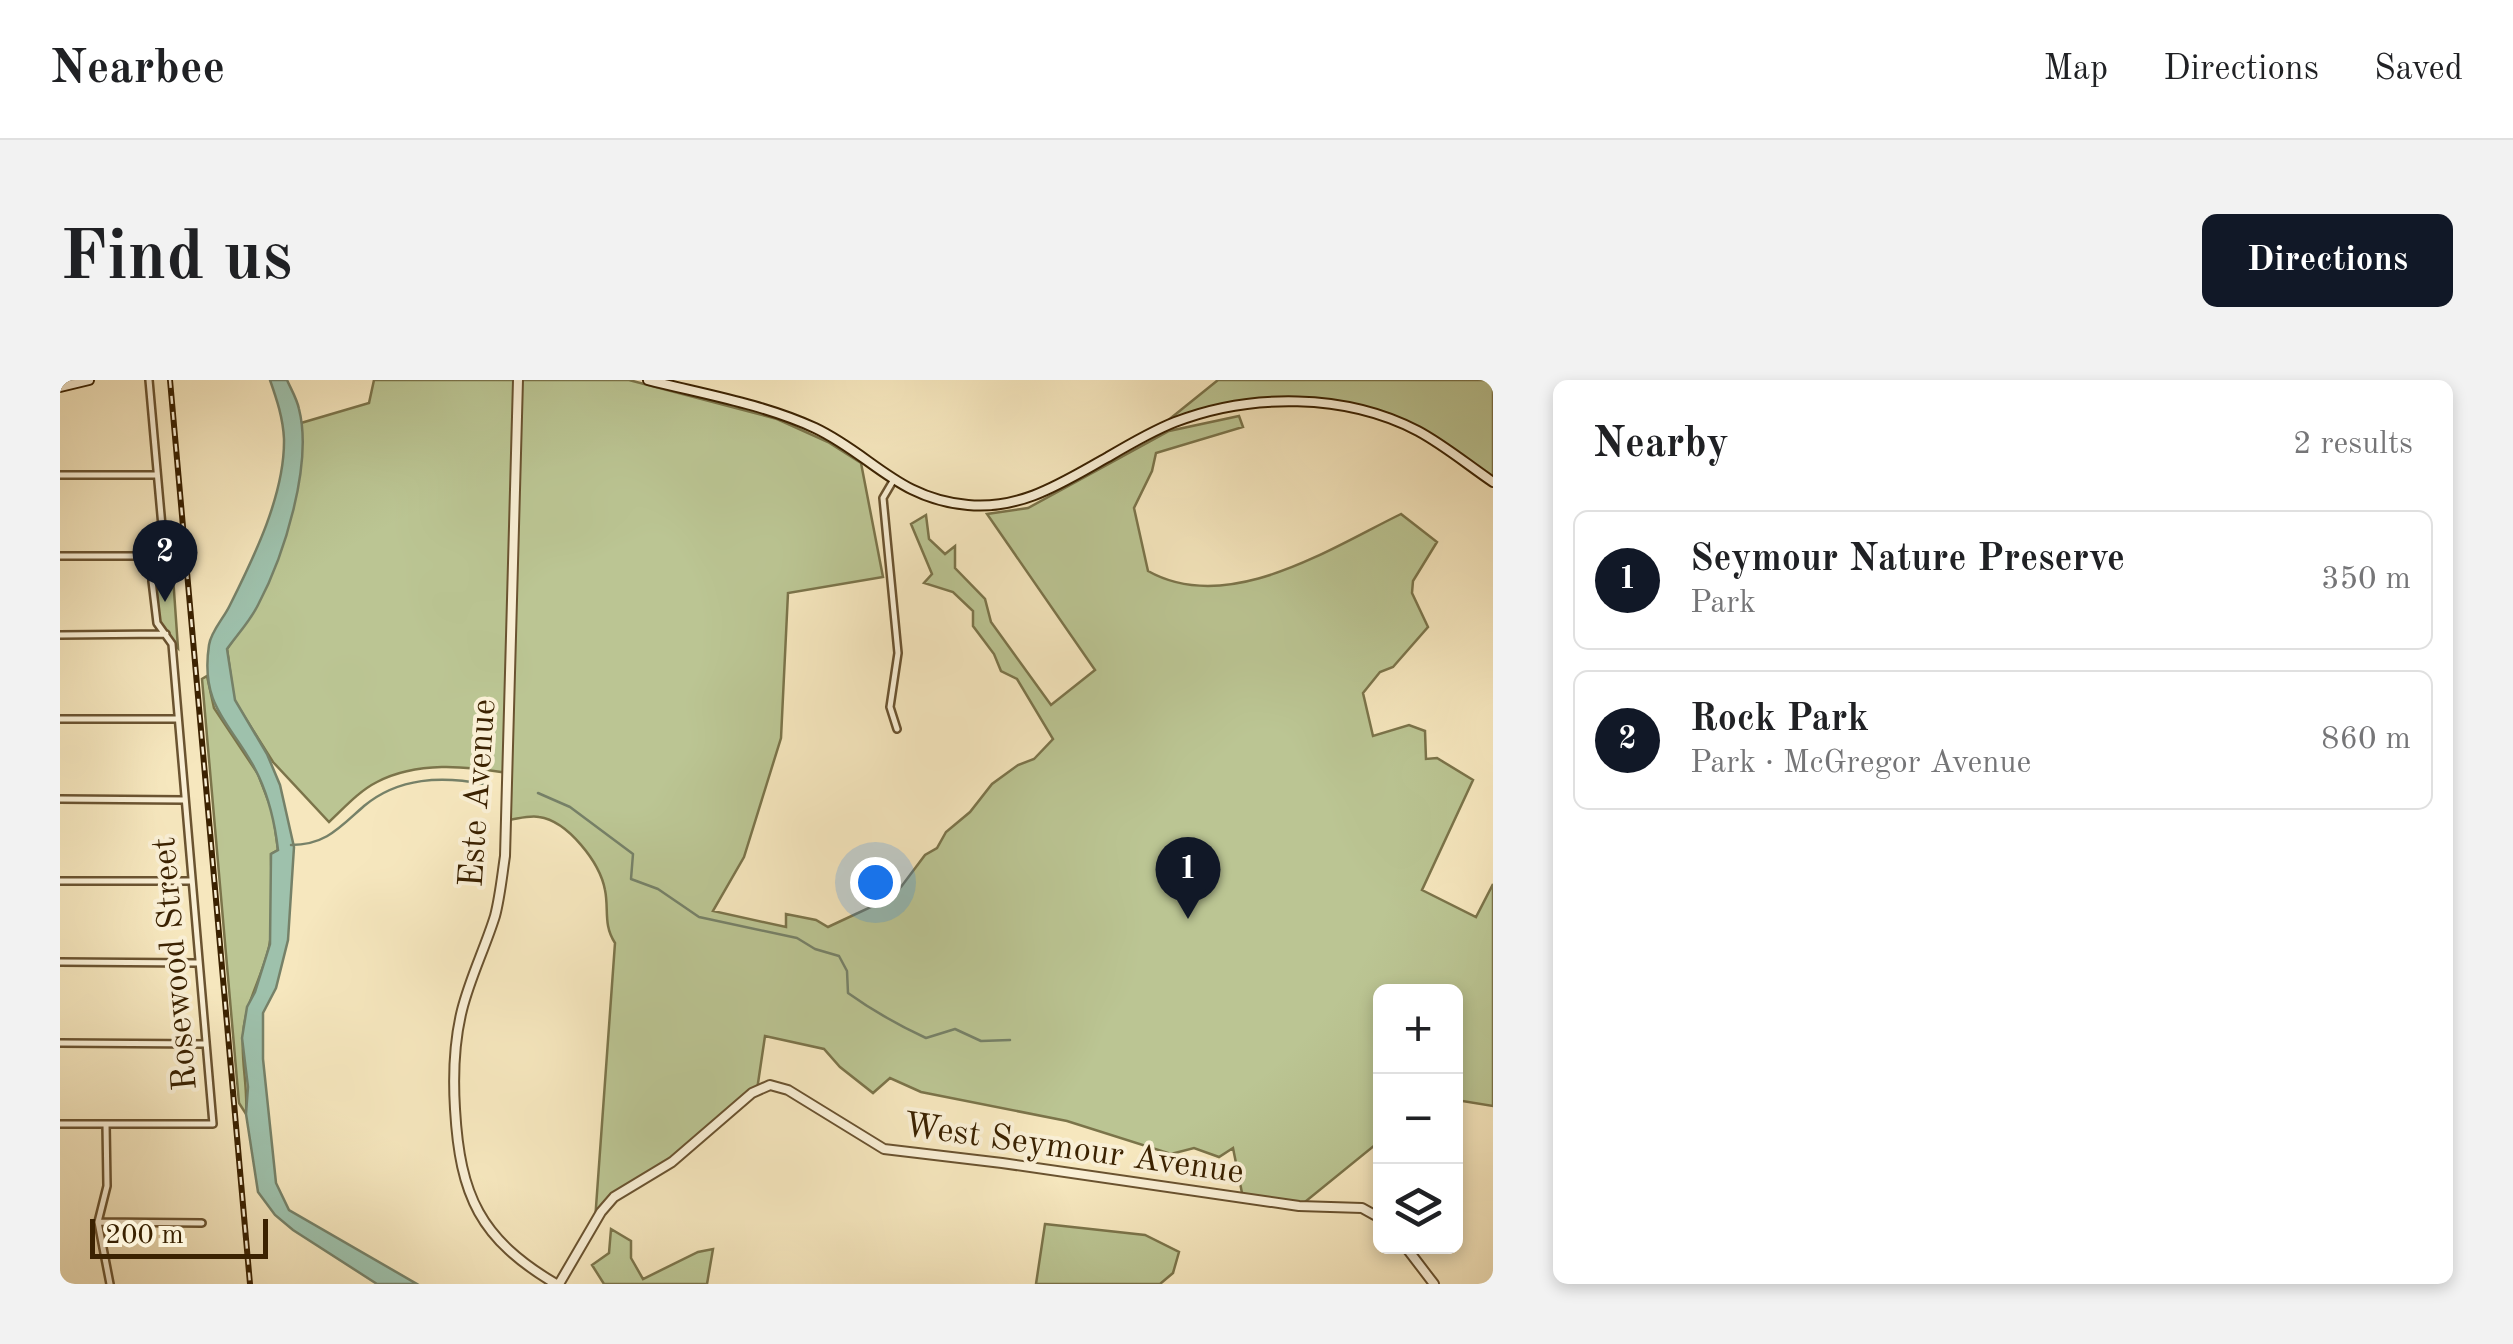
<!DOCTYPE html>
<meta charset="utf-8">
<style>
body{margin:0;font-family:"Old Standard TT",serif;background:#f2f2f2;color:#202124}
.controls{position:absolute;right:30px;bottom:30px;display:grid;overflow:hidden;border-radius:15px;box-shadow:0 5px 15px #0003}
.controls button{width:90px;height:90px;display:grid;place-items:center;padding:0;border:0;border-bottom:2px solid #e0e0e0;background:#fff;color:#202124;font:50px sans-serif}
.scale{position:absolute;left:30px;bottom:25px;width:178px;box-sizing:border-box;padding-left:10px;border:5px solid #3b2201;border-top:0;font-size:28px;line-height:35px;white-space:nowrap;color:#3b2201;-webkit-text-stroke:8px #f9efd5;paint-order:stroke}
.you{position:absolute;left:815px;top:502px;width:35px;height:35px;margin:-25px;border:8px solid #fff;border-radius:50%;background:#1a73e8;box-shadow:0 0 0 15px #1a73e833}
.badge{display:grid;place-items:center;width:65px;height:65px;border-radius:50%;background:#111827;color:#fff;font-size:32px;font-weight:700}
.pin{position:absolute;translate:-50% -82px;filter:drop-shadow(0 2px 5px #0008)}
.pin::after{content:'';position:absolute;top:52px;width:35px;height:30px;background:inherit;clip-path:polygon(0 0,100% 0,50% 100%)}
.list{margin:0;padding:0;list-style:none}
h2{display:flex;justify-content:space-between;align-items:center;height:130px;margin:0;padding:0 40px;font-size:42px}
h2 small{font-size:32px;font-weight:400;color:#757577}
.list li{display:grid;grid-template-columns:65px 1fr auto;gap:30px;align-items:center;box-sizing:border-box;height:140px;margin:0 20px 20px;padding:0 20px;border:2px solid #e0e0e0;border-radius:15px}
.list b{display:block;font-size:38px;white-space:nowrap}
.list p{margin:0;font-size:32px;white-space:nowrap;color:#757577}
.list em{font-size:32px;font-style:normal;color:#757577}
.icon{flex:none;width:55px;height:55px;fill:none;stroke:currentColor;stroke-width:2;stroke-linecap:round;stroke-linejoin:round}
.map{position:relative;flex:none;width:1433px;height:904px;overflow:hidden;border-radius:15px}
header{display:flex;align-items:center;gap:60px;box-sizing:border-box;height:140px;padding:0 50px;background:#fff;border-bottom:2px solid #e0e0e0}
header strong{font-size:48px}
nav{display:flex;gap:55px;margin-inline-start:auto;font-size:35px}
.intro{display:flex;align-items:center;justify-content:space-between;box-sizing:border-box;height:240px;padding:0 60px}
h1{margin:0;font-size:70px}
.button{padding:25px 45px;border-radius:15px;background:#111827;color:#fff;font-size:35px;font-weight:700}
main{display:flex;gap:60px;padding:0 60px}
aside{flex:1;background:#fff;border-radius:15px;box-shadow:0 5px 15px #0003}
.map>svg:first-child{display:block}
.green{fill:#bbc593;stroke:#7b744a;stroke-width:2.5}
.water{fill:#9ec1ac;stroke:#768168;stroke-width:2.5}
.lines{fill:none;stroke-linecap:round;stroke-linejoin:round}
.stream{stroke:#768168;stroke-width:2.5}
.minor-casing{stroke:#6a5330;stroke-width:10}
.tertiary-casing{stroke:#6a5330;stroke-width:12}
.secondary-casing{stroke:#3b2201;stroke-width:12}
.minor{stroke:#f9efd5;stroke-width:5}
.tertiary{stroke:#f9efd5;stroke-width:8}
.secondary{stroke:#f9efd5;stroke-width:8}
.rail-casing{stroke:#3b2201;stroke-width:6}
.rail{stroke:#f9efd5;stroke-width:2.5;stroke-dasharray:8;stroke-linecap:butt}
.labels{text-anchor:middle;stroke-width:8;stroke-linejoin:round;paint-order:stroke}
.street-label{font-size:35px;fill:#3b2201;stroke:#f9efd5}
</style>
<header>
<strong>Nearbee</strong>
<nav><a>Map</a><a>Directions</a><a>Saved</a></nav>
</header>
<div class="intro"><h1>Find us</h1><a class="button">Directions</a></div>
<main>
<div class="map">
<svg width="1433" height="904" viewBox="0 0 1433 904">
<rect width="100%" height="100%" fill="#f6e7be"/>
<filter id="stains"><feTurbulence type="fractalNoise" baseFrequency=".002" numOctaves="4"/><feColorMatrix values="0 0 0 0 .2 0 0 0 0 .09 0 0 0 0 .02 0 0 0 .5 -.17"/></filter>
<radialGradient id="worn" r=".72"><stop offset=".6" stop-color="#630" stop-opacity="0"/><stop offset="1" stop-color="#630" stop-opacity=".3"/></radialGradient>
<path class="green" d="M314,0H569L717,39L768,62L801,83L823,197L728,213L721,358L684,477L653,531L726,547V534L756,540L768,547L826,520L841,507L865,475L877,468L886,452L910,432L932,404L958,385L974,379L993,359L957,299L941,291L934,274L913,246V231L893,212L864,203L872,194L851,144L866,135L869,159L885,174L895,166V188L925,219L931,242L991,325L1035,290L927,134L968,128L1109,51L1179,36L1183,47L1096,73L1092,91L1074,128L1088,191C1168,236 1269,169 1341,134L1377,162L1353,201L1352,213L1368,247L1333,287L1320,292L1303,313L1313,356L1349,345L1365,351L1366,379L1377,378L1413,400L1362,510L1416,537L1433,504V726L1396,720V612H1320V761L1240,826L1183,818L1173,768L1159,777L1134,768L1111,774L1007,741L861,712L830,698L813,713L780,687L764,669L705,656L697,710L634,765L563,811L535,841L555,563C543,545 549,529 545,510C540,483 508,441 479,437C470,435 457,439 448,440V393C406,386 357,381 317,402C299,411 284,428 269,442L213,382L174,320L167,269C217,201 241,128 241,43L309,23Z
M1158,0H1433V102L1372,59L1327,38L1259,24L1172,27L1096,50Z
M111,168L118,268L98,247L93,187Z
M147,296L154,328L198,394L213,433L218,470L211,474C211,504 215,538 209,567C202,598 184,625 183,656C181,682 188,707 186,734L179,723L142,299Z
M985,844L1085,855L1119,872L1113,893L1100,904H976Z
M551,849L571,861V878L583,899L638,872L653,869L647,904H544L532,885L549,873Z"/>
<path class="water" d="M210,0H227C231,9 237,19 239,29C253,84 224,176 198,225C190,241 177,255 167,269L175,320L207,374L220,405L234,467L228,560L216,608L203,633V679L216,803L229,830L357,904H317L233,850L215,835L198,812L186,734L188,707L182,658L187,627L195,612L210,564L211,474L218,470C215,444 210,421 199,397C176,346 139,331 149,265C151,251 164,238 170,225C194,177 225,114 224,59C223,38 217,20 210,0Z"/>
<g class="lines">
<path class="stream" d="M478,413L510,427L573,474L571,499L598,509L639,537L737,558L755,569L779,576L787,591L788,613C813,631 838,645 866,658L895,649L921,661L950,660
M231,465C266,465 280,447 304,426C339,397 382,396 424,404"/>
<defs>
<path id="minor" d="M0,95H97
M833,101L823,118L838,273L830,327L837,349
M0,176H100
M0,255L106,254
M0,339H117
M0,419L124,420
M0,501H131
M0,582L137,583
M0,663L145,664
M0,744H153L112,264L97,243L92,201L94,183L104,169L89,0
M46,744L47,806L38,842L50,904
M38,842L142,843"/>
<path id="tertiary" d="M458,0L445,476C442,496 440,517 435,536C425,568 410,598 402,630C394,662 393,696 395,729C400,816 420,859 496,904
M1345,866L1374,904
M499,904L541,832L554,817L612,782L692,713L710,705L728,710L824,769L942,783L1239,826L1302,828L1320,838"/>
<path id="secondary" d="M588,0C643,14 703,24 755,48C812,75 838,119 908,125C962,130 1003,102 1048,77C1070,64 1092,51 1115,42C1190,13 1286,13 1358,51C1384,65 1408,85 1433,102
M0,7L29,0"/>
</defs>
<use href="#minor" class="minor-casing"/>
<use href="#tertiary" class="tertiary-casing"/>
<use href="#secondary" class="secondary-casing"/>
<use href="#minor" class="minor"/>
<use href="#tertiary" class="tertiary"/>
<use href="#secondary" class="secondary"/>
<defs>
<path id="rail" d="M110,0L190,904"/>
</defs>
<use href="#rail" class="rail-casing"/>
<use href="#rail" class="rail"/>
</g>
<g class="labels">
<g class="street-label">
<text transform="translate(416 413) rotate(-86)" y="12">Este Avenue</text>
<text transform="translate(113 584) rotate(-95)" y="12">Rosewood Street</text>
<text transform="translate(1014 767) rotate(8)" y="12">West Seymour Avenue</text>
</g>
</g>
<rect width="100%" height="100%" filter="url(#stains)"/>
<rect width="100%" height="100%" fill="url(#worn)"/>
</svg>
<div class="controls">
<button>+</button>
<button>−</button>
<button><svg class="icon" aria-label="layers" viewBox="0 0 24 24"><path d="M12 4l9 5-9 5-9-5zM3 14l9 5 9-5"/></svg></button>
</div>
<div class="scale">200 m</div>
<div class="you"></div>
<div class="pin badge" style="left:1128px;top:539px">1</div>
<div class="pin badge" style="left:105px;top:222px">2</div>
</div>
<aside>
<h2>Nearby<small>2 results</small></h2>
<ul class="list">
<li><span class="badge">1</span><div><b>Seymour Nature Preserve</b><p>Park</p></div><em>350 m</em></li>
<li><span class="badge">2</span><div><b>Rock Park</b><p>Park · McGregor Avenue</p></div><em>860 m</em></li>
</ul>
</aside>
</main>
